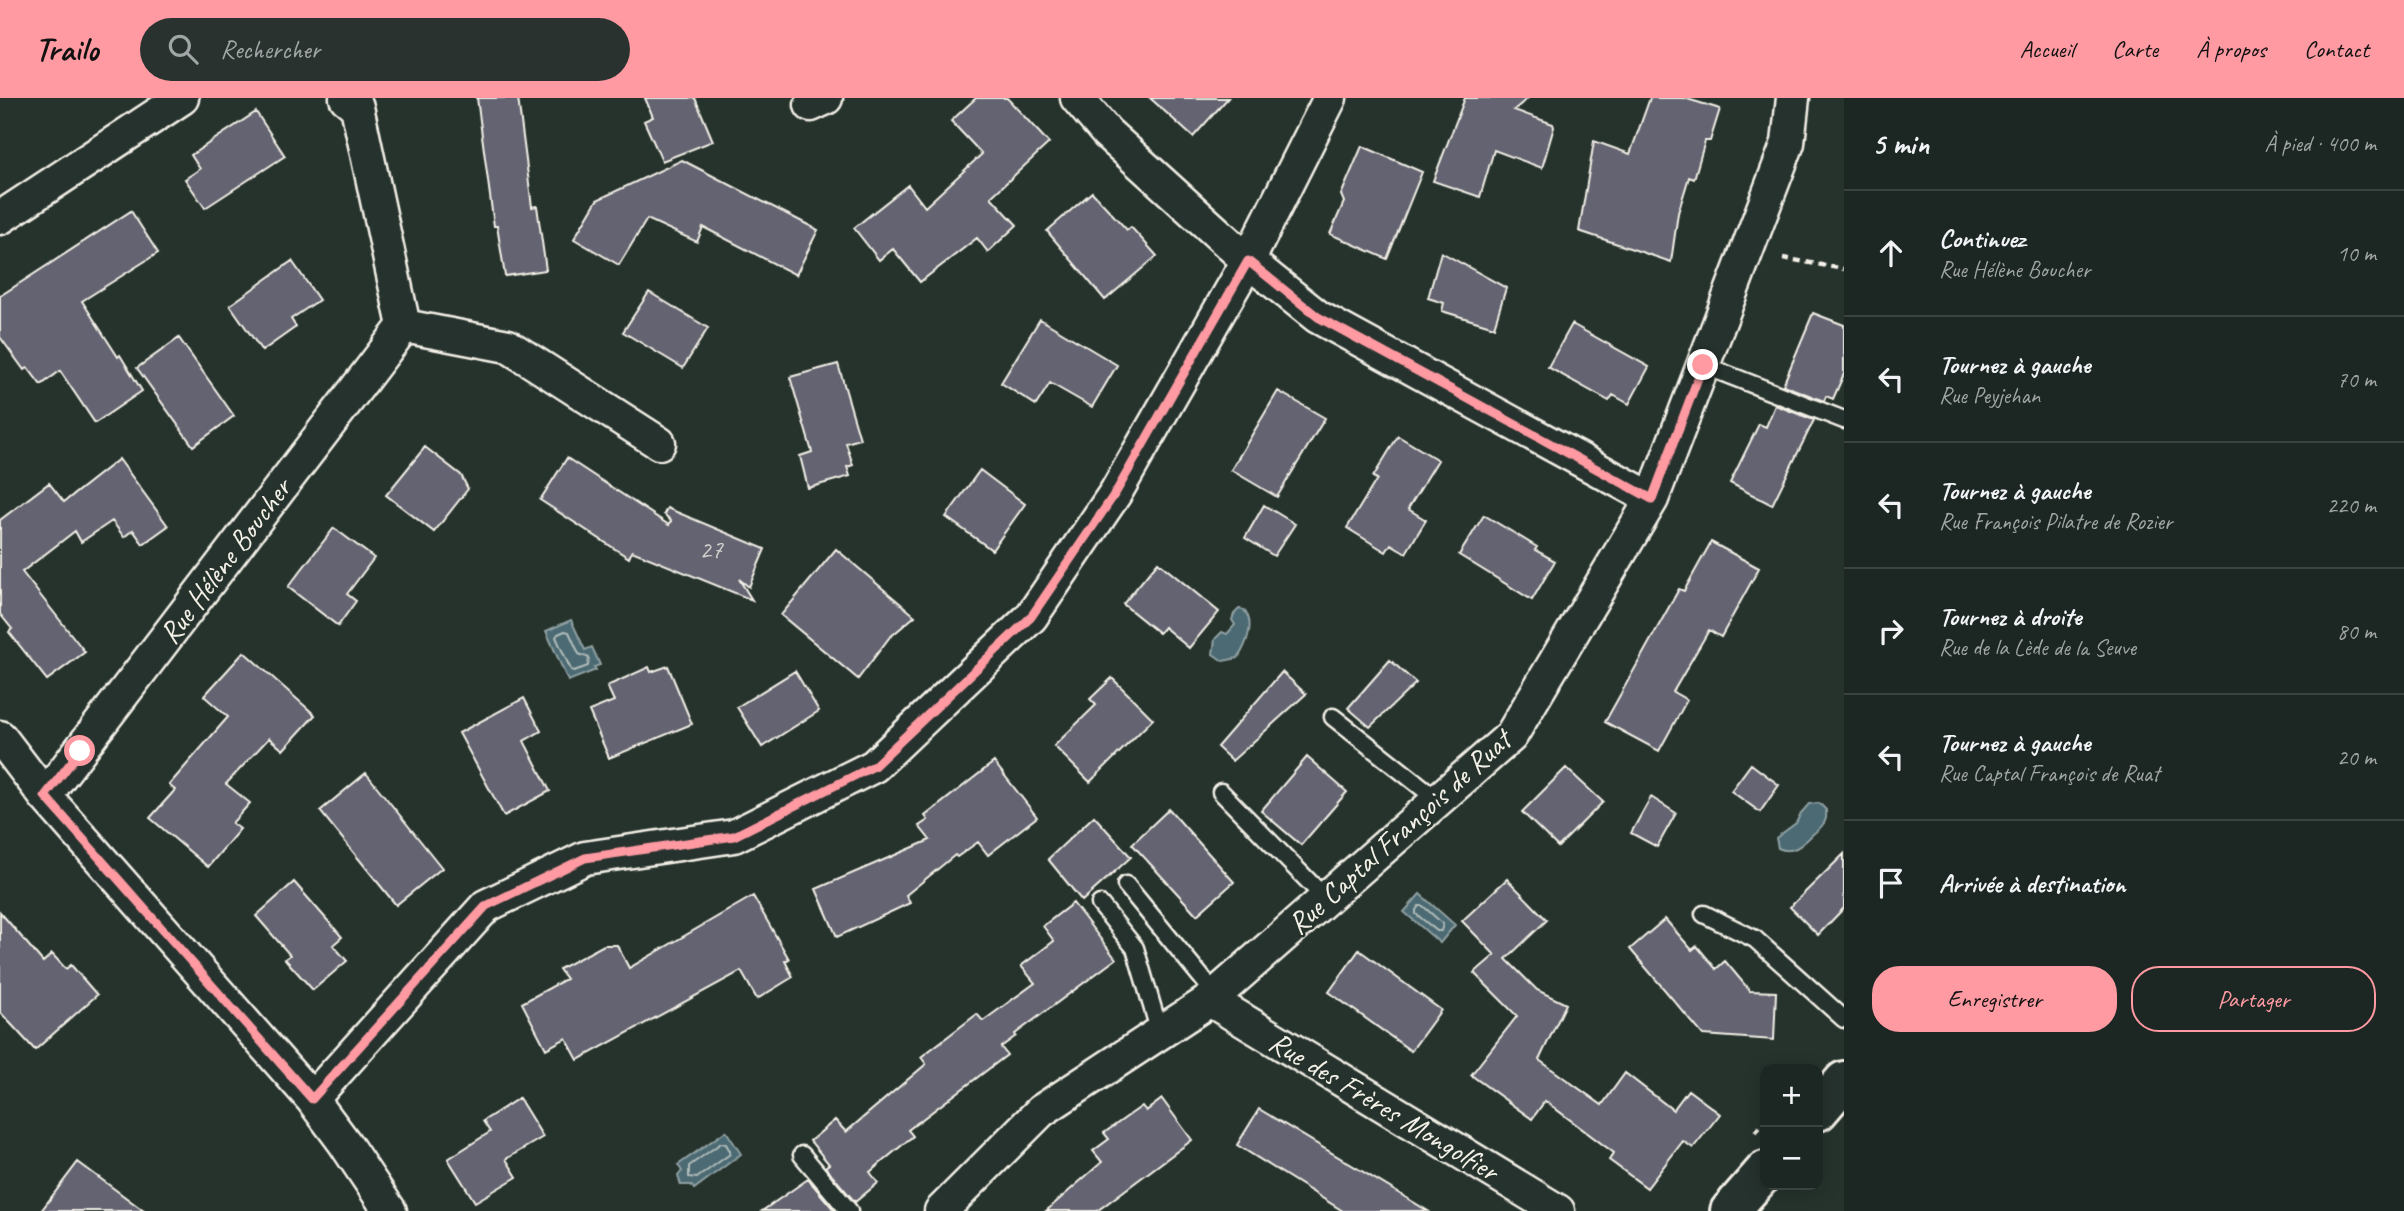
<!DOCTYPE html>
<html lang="fr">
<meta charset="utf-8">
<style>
body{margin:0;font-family:Caveat,sans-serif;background:#29322f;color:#f1f3f6}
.controls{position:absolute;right:21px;bottom:21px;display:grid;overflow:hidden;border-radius:14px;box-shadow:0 4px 18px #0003}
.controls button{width:63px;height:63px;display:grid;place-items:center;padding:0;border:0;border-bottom:2px solid #3a4340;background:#1c2622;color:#f1f3f6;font:35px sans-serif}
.stop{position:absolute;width:21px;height:21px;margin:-16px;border:5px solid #ff9aa2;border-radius:50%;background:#fff}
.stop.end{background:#ff9aa2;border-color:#fff;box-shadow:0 2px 7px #0008}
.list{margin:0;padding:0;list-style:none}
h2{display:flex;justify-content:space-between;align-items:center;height:91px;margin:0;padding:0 28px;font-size:30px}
h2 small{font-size:23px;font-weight:400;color:#a0a5a5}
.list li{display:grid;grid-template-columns:46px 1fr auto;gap:21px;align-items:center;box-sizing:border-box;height:126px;padding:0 28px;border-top:2px solid #3a4340}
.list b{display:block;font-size:26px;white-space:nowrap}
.list p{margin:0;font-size:23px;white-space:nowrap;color:#a0a5a5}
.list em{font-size:23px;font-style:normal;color:#a0a5a5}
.actions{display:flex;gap:14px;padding:21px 28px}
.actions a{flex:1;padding:16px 0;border:2px solid #ff9aa2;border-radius:28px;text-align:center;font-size:24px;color:#ff9aa2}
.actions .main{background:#ff9aa2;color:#111}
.icon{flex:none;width:38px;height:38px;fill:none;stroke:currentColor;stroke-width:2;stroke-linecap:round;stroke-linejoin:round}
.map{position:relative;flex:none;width:1844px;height:1113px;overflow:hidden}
header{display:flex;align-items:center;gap:42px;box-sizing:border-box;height:98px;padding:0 35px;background:#ff9aa2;color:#111}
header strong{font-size:33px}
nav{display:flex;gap:38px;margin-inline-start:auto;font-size:24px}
.search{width:490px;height:63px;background:#29322f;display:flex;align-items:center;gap:18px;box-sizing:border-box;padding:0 24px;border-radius:38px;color:#a0a5a5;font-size:26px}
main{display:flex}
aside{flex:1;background:#1c2622}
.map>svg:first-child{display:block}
.water{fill:#4c6a73;stroke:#8fa0a2;stroke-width:2}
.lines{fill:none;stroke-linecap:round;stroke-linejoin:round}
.shore{stroke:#b1bbb9;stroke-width:2}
.building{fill:#646471;stroke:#f4f1e8;stroke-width:2}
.lane-casing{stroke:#f4f1e8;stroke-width:21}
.street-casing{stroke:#f4f1e8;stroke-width:37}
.secondary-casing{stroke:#f4f1e8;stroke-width:44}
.path{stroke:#f4f1e8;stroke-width:4.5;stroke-dasharray:7 5;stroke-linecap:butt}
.lane{stroke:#26332d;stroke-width:16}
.street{stroke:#26332d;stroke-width:32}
.secondary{stroke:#26332d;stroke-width:38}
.route{stroke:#ff9aa2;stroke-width:9}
.labels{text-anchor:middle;stroke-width:5;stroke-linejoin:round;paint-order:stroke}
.number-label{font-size:26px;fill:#d0ceca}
.street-label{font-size:30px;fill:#f4f1e8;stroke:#26332d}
</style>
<header>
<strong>Trailo</strong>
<div class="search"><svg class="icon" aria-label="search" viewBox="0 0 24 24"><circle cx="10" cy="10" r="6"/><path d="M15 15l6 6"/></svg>Rechercher</div>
<nav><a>Accueil</a><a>Carte</a><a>À propos</a><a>Contact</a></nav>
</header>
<main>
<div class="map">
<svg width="1844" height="1113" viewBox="0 0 1844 1113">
<rect width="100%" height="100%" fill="#26332d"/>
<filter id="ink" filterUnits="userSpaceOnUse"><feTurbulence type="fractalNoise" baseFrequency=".0143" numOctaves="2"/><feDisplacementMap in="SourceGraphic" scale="14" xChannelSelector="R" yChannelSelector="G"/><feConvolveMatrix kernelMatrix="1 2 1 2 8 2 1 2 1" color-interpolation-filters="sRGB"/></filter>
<g filter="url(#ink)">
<path class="water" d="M1239,511L1244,512C1256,525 1246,547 1238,560L1223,563L1213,556L1215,541L1222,534L1227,536L1235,527L1232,522L1234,516Z
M571,522L585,552L592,549L600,567L594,569L596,572L568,583L546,533Z
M1819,705L1826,712C1826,715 1827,720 1825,723C1823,728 1817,733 1813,736C1803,746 1793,757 1778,750L1776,740L1796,725L1801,715L1809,706Z
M1420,796L1455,827L1440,845L1404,814Z
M726,1033L741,1056L694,1091L691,1087H681L678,1078L682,1073L678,1067Z"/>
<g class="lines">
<path class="shore" d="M565,533L569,534L579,556L589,560L588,568L574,573L571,572L556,539L558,536Z
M1419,808H1423L1443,826L1441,833H1437L1416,816V812Z
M721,1045L726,1046L730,1053V1056L697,1080L689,1079V1068Z"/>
</g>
<path class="building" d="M477,0H518L532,109L537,108L546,172L505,178L497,128H494Z
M645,0H695L713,43L662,63L644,23L653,19Z
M976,0H1007L1049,45L991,99L1017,127L988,154L977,140L920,184L893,151L879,162L854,130L908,87L925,109L982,56L951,23Z
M1150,0H1228L1193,39Z
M1465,0H1528L1514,12L1553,26L1554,29L1542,70L1494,52L1480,99L1433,83Z
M1650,0H1684L1720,11L1710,43H1705L1694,81L1689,79L1678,115L1671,164L1579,133L1594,43L1630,56Z
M256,14L285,58L205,110L185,81L200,71L191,57Z
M1362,48L1422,74L1387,161L1330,136L1344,104L1341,97Z
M682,62L818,132L796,177L703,129L697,144L647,121L619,167L574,141L597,102Z
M1092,94L1127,132L1131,129L1157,158L1105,202L1047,133Z
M131,113L158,155L82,203L118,259L120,257L142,293L95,325L60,273L41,287L28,270L24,272L0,239V198Z
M1441,154L1506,190L1494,229L1442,213L1444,205L1428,200Z
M292,163L319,202L291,221L296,229L262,253L230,207Z
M649,194L708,230L683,270L623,234Z
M1813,215L1844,227V276L1833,301L1826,298L1824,303L1783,287Z
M1040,221L1117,267L1092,309L1050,285L1036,307L1001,285Z
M1572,226L1649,269L1629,306L1613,297L1609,303L1548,269Z
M179,240L234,318L193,348L137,270Z
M838,266L860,341L846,345L853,367L847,369L850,378L808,390L800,358L812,354L790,279Z
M1278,293L1325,320L1277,399L1231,372Z
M1775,307L1814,322L1772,407L1730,385L1759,326L1766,329Z
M1398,338L1438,362L1408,411L1426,422L1406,455L1391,446L1386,454L1347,430L1377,381L1373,379Z
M425,349L461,377L468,391L434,434L386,397Z
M567,360L669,427L671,423L664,416L667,410L765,451L749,489L739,481L752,502L632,453L629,460L540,402Z
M119,361L168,428L143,446L133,432L124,439L112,423L81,444L75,433L22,474L85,554L47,582L9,534L12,531L0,516V422L49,385L64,404Z
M980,372L1025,406L992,452L946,419Z
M1264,407L1295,426L1274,458L1245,440Z
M1484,417L1537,449L1535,452L1555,463L1532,502L1459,457Z
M334,430L374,460L347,496L356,503L338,528L288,489Z
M1711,444L1759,470L1721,539L1709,532L1673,594L1687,602L1659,653L1605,624L1679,491L1684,493Z
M836,451L915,518L889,540L858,581L781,517Z
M1158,464L1219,514L1189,550L1164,529L1159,535L1123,506Z
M244,554L315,617L283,652L269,640L226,686L250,705L232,725L240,731L208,769L150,720L175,692L169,687L228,619L204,598Z
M1390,562L1416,585L1370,629L1348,610Z
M668,568L692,626L609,660L589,613L614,603L607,588L649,569L651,574Z
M795,573L819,613L762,649L737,609Z
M1282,574L1306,596L1232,663L1217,649Z
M1112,580L1153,621L1090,684L1054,648L1096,607L1090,601Z
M524,600L541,633L524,643L550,693L504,718L459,635Z
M1307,659L1347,694L1301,747L1261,713Z
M994,664L1037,719L988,757L978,744L957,759L955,757L906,797L910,805L837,839L816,791L930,742L919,728L928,722L925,718Z
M1751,666L1779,687L1760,714L1731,693Z
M1566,670L1603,704L1558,749L1522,714Z
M366,675L442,770L396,807L320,713Z
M1651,699L1676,715L1657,749L1631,735Z
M1169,711L1234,784L1197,817L1132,746Z
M1094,718L1131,759L1082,803L1048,761Z
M1844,756V810L1818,837L1790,809Z
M1507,781L1547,822L1506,861L1537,892L1566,906L1539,962L1602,1007L1625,975L1673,1012L1688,992L1720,1016L1693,1050L1683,1043L1647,1090L1609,1062L1614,1055L1545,1003L1532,1021L1471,977L1517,918L1474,875L1495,857L1462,823Z
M294,784L342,839L333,847L347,863L313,892L285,861L290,857L256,818Z
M753,798L789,861L785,863L793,879L757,901L741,873L578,962L566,940L546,951L522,905L566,881L559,871L604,847H617L629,870Z
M1073,805L1116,861L1015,936L1016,938L1001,949L1007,957L908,1032L913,1038L870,1074L878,1085L855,1104L825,1069L829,1066L810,1043L835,1022L846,1034L926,966L921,959L977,916L983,923L1035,885L1021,868L1054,843L1043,828Z
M0,814L43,864L52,856L66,871L71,867L97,897L35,952L0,914Z
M1665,821L1692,852L1697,848L1716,871L1725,863L1750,893L1776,894L1774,942L1703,937L1630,851Z
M1359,852L1441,912L1411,953L1329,894Z
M519,1000L543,1039L506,1061L517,1079L475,1104L448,1061L490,1034L483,1023Z
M1162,1001L1192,1042L1097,1113H1046L1102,1064L1093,1053L1109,1041L1104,1035L1142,1008L1146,1013Z
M1259,1011L1428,1113H1343L1237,1047Z
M78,1064L144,1113H41Z
M808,1081L835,1113H762Z"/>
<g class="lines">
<defs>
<path id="lane" d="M1703,267L1844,322
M1333,619L1438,702
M1221,694L1326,801
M1126,787L1216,897
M1100,806L1135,850L1160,935
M1704,816L1755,841L1844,921
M802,1057L849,1113"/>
<path id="street" d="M1077,0L1107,35L1248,163L1318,219L1652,401
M811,7L826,0
M0,120L182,0
M404,228L508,248L659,345
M0,639L45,698L312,1001L344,1044L390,1113
M45,698L404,228L357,9L346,0
M1210,902L1558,1113
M312,1001L486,808L585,760L734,738L874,668L1031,519L1116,394L1248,163L1330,0
M941,1113L1041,1013L1210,902L1511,638L1652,401L1788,45L1793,0"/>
<path id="secondary" d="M1818,1013L1844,983
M1730,1113L1765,1073"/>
</defs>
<use href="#lane" class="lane-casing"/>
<use href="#street" class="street-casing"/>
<use href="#secondary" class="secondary-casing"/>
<path class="path" d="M1783,160L1844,171
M1755,1034L1765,1023"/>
<use href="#lane" class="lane"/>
<use href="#street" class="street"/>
<use href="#secondary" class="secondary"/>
</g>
</g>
<g class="lines" filter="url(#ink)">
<path class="route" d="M80,653L45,698L312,1001L486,808L585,760L734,738L874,668L1031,519L1116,394L1248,163L1318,219L1652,401L1703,267"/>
</g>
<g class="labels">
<g class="number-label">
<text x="711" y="460">27</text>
</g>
<g class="street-label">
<text transform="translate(225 463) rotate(-53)" y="10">Rue Hélène Boucher</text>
<text transform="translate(1399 734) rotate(-42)" y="10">Rue Captal François de Ruat</text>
<text transform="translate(1384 1008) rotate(31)" y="10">Rue des Frères Mongolfier</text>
</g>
</g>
</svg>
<div class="controls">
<button>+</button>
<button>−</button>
</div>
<div class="stop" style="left:80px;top:653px"></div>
<div class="stop end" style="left:1703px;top:267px"></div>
</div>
<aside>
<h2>5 min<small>À pied · 400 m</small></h2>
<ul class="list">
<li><svg class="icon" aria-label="ahead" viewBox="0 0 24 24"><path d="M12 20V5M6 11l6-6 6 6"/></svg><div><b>Continuez</b><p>Rue Hélène Boucher</p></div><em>10 m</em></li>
<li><svg class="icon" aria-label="left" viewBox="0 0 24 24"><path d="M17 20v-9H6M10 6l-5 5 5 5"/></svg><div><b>Tournez à gauche</b><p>Rue Peyjehan</p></div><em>70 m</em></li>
<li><svg class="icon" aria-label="left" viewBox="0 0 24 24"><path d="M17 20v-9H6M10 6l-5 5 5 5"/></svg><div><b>Tournez à gauche</b><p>Rue François Pilatre de Rozier</p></div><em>220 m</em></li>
<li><svg class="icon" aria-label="right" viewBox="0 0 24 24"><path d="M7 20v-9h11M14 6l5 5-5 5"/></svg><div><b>Tournez à droite</b><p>Rue de la Lède de la Seuve</p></div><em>80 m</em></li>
<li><svg class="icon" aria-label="left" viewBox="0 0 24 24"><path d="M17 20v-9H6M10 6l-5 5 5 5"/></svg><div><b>Tournez à gauche</b><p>Rue Captal François de Ruat</p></div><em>20 m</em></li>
<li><svg class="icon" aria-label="arrive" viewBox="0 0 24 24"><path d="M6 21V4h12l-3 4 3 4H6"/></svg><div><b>Arrivée à destination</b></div></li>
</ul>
<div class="actions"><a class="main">Enregistrer</a><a>Partager</a></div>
</aside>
</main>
